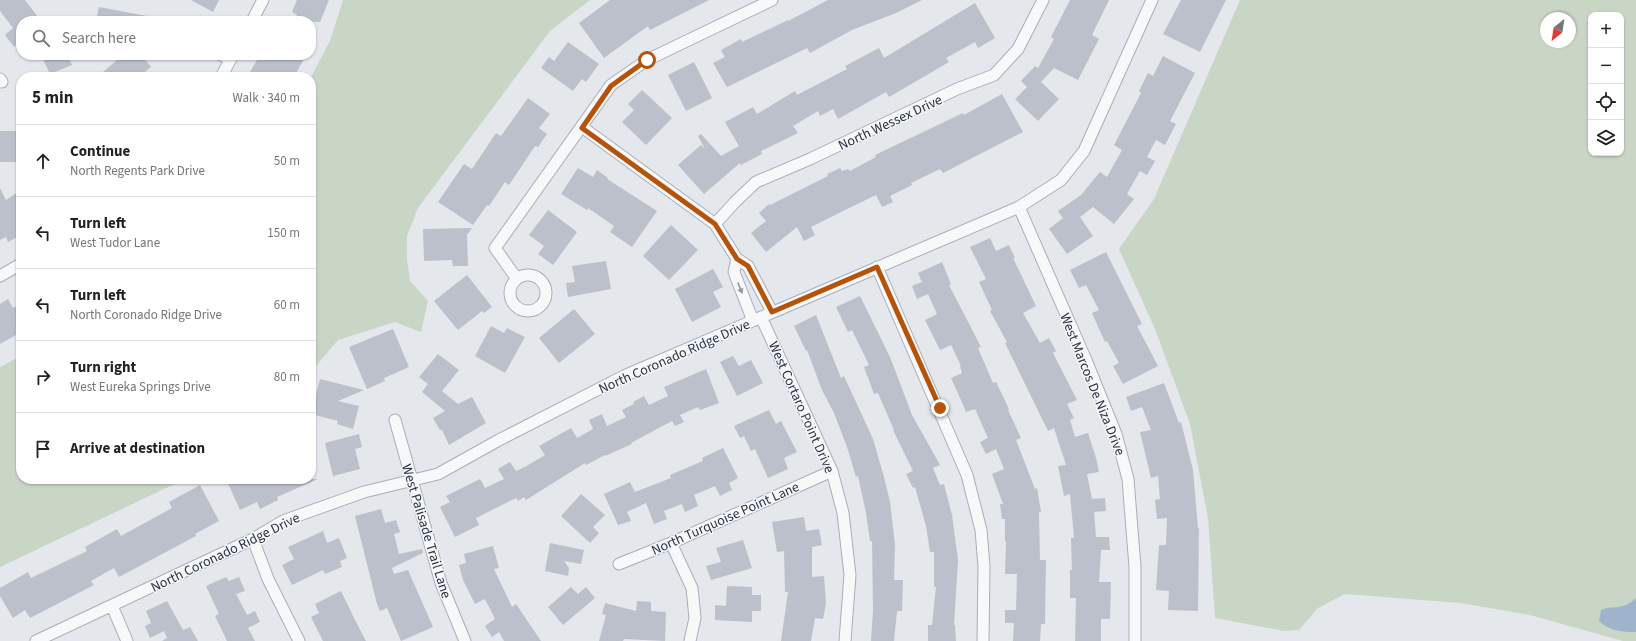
<!DOCTYPE html>
<meta charset="utf-8">
<style>
body{margin:0;font-family:"Source Sans 3",sans-serif;background:#f2f2f2;color:#222}
.controls{position:absolute;right:12px;top:12px;display:grid;overflow:hidden;border-radius:8px;box-shadow:0 1px 3px #0004}
.controls button{width:36px;height:36px;display:grid;place-items:center;padding:0;border:0;border-bottom:1px solid #e0e0e0;background:#fff;color:#222;font:20px sans-serif}
.compass{position:absolute;left:1540px;top:12px;width:36px;height:36px;border-radius:50%;background:#fff;box-shadow:0 1px 3px #0004;rotate:210deg}
.stop{position:absolute;width:12px;height:12px;margin:-9px;border:3px solid #b45309;border-radius:50%;background:#fff}
.stop.end{background:#b45309;border-color:#fff;box-shadow:0 1px 4px #0008}
.list{margin:0;padding:0;list-style:none}
h2{display:flex;justify-content:space-between;align-items:center;height:52px;margin:0;padding:0 16px;font-size:17px}
h2 small{font-size:13px;font-weight:400;color:#767676}
.list li{display:grid;grid-template-columns:26px 1fr auto;gap:12px;align-items:center;box-sizing:border-box;height:72px;padding:0 16px;border-top:1px solid #e0e0e0}
.list b{display:block;font-size:15px;white-space:nowrap}
.list p{margin:0;font-size:13px;white-space:nowrap;color:#767676}
.list em{font-size:13px;font-style:normal;color:#767676}
.icon{flex:none;width:22px;height:22px;fill:none;stroke:currentColor;stroke-width:2;stroke-linecap:round;stroke-linejoin:round}
.map{position:relative;flex:none;width:1636px;height:641px;overflow:hidden}
.search{position:absolute;background:#fff;box-shadow:0 1px 3px #0004;left:16px;top:16px;width:300px;height:44px;display:flex;align-items:center;gap:10px;box-sizing:border-box;padding:0 14px;border-radius:16px;color:#767676;font-size:15px}
.panel{position:absolute;background:#fff;box-shadow:0 1px 3px #0004;left:16px;top:72px;width:300px;height:412px;border-radius:16px}
.map>svg:first-child{display:block}
.green{fill:#c9d6c5;fill-rule:evenodd}
.water{fill:#9fb4cc}
.building{fill:#bbc0ca}
.lines{fill:none;stroke-linecap:round;stroke-linejoin:round}
.minor-casing{stroke:#a9aeb7;stroke-width:13}
.minor{stroke:#f7f8fa;stroke-width:11}
.oneway{fill:#9196a0}
.route{stroke:#b45309;stroke-width:5}
.labels{text-anchor:middle;stroke-width:3;stroke-linejoin:round;paint-order:stroke}
.street-label{font-size:14px;fill:#2b3445;stroke:#f4f6f9}
</style>
<div class="map">
<svg width="1636" height="641" viewBox="0 0 1636 641">
<rect width="100%" height="100%" fill="#e4e7ec"/>
<path class="green" d="M343,0H590L550,31L418,208L407,236V259L410,281L428,301L421,332L395,322L338,340L311,372V77L330,41Z
M1240,0H1636V641H1623L1530,615L1460,603L1345,594L1318,608L1299,630L1284,631L1215,618L1208,518L1190,424L1155,329L1119,249L1154,199ZM1591,15H1621V153H1591ZM1546,18H1570V42H1546Z
M21,356V479H185L0,567V367Z"/>
<path class="water" d="M1636,598V632C1622,632 1609,631 1599,621L1601,610C1615,604 1621,612 1636,598Z"/>
<path class="building" d="M0,0H25L41,21H21V42L14,47L5,35L13,28L0,11Z
M191,0H219L213,12Z
M297,0H329L320,22L295,21L297,15L292,12Z
M610,0H709L650,30L648,26L604,58L579,23Z
M828,0H922L896,13L852,30L810,53L807,48L727,87L713,63L725,57L721,50L741,39L742,42L788,20V21Z
M1070,0H1109L1092,35L1099,39L1078,80L1054,68L1041,82L1059,99L1038,121L1015,99L1027,87L1021,81L1035,66L1038,68L1054,39L1051,37Z
M1181,0H1226L1200,52L1163,34Z
M975,3L995,38L978,48L975,42L946,58L949,62L889,97L886,92L838,119L833,109L820,116L818,111L793,126L798,133L761,151L762,154L741,165L740,163L704,194L678,165L701,145L705,149L698,136L701,134L721,156L739,146L725,122L753,107L757,114L795,91L797,95L847,69L845,66L879,48L884,58Z
M99,7L147,16L146,21H96Z
M568,42L599,64L586,82L582,79L573,91L541,68L549,57L554,61Z
M41,55H67L72,65L50,74Z
M123,55H142L151,67L139,77H97Z
M260,55H306L294,77H247Z
M1163,56L1195,73L1170,121L1176,124L1165,145L1156,140L1147,157L1155,161L1147,175L1140,171L1127,194L1134,199L1114,224L1093,207L1080,217L1093,236L1067,254L1049,229L1063,218L1058,211L1081,195L1100,172L1107,177L1122,150L1114,145L1141,93L1139,91L1148,73L1153,76Z
M694,62L712,98L686,111L668,75Z
M642,90L672,118L646,145L622,122L634,110L628,104Z
M1002,94L1023,132L943,173L940,169L911,183L912,185L890,196L893,202L882,207L876,195L841,212L811,227L815,235L804,241L797,227L766,252L751,233L766,221L759,213L769,204L770,205L828,176L827,174L840,168L842,171L848,169L850,171L876,157L875,155L963,113L964,115Z
M528,98L550,114L539,128L547,134L538,147L535,146L509,185L505,182L489,206L487,205L473,225L438,202L464,164L472,169L496,133L501,136Z
M0,131H21V162H0Z
M578,168L593,177L597,170L608,178L607,179L657,211L632,247L610,232L614,226L588,208L587,210L561,194Z
M0,188L6,200L21,190V235L8,242L6,237L0,240Z
M548,210L577,232L553,265L538,254L544,246L529,235Z
M671,225L698,250L669,280L643,256Z
M472,228L467,235L468,266H453L452,260L424,261L423,229Z
M990,238L996,251L1009,245L1015,258H1013L1036,306L1023,313L1040,343L1049,338L1056,351L1053,353L1077,400L1067,404L1074,418L1070,420L1075,437L1088,433L1096,458L1099,472L1087,474L1092,499L1105,498L1106,511L1094,512L1096,537H1109L1110,550H1101L1099,582H1111L1110,619H1101V641H1075L1076,598H1070V570H1072L1071,538H1074L1070,494L1064,496L1058,466L1066,465L1054,428L1048,431L1005,343L1007,342L990,311L992,310L979,282L986,279L970,247Z
M1106,252L1142,324L1137,326L1158,366L1123,384L1113,366L1119,363L1107,341L1105,342L1092,313L1099,310L1086,285L1079,288L1070,270Z
M606,261L611,289L568,297L566,283L575,282L572,266Z
M942,262L951,284L949,285L981,347L978,348L993,383L996,382L1009,409L1008,410L1021,438L1016,440L1035,489L1037,488L1041,512H1039L1040,560H1046L1045,624H1041L1040,641H1013L1014,623H1005V610H1016L1017,574H1005L1006,541H1005V519H1002L1000,504H1003L992,474L1004,469L996,449L986,454L980,442L988,438L975,409L966,412L960,398L951,378L962,373L960,366H961L951,345L940,350L925,320L937,314L928,294L917,299L912,286L922,282L918,273Z
M713,269L723,287L713,292L721,307L692,322L675,289Z
M467,275L492,307L484,313L482,311L458,330L434,301Z
M860,296L890,357L912,415L940,465L933,468L940,485L944,484L952,515L958,560L954,625H955L956,641H928V625H932L936,587H934V552H930L926,526L915,487L913,488L906,474L913,471L893,430H894L878,393L874,394L864,367L869,365L852,330L848,332L836,307Z
M8,299L13,308L21,304V332L0,344V304Z
M574,309L595,334L559,363L539,338Z
M816,315L841,378L844,376L873,439L884,477L890,502L895,545L894,580H903L902,611H897L894,641H871L873,610L872,541H870L866,513L858,476L856,477L847,447L834,413L822,390L807,350L806,351L794,326Z
M491,326L504,333L507,328L525,337L505,373L475,356Z
M393,329L409,367L384,378L385,381L367,389L349,347Z
M438,354L459,370L442,391L458,404L472,397L486,423L449,445L442,430H440L433,418L445,411L422,392L428,384L419,377Z
M733,356L739,366L751,360L763,383L737,396L720,362Z
M706,369L719,403L700,410L698,407L680,415L684,422L675,426L672,421L631,443L632,444L605,456V455L586,465L585,463L526,500L524,497L518,501L516,498L476,518L479,525L455,537L440,507L450,502L446,496L480,479L485,488L504,479L498,469L510,462L516,471L525,467L545,455L539,446L571,428L577,438L593,429L589,420L602,414L607,426L626,417L622,410L634,404L633,402L644,396L649,405L668,396L664,387Z
M320,379L364,390L338,401L359,406L353,429L337,424L338,421L311,414Z
M1164,383L1179,423L1181,422L1193,470L1198,528L1199,529L1198,611L1168,610L1169,591L1156,590L1159,545H1166L1167,518L1157,519L1155,500L1160,499L1158,476L1151,478L1140,432L1151,430L1142,407L1131,411L1126,397Z
M769,410L776,424L781,421L797,452L784,458L788,469L768,478L755,449L751,451L744,436L740,438L734,426Z
M359,434L362,447L355,449L360,469L333,476L325,443Z
M723,448L738,478L729,483L732,490L720,496L715,486L694,495L698,506L685,512L682,504L664,511L667,519L654,524L646,503L627,512L631,521L618,525L604,494L630,482L635,492L671,478L670,475L703,461L702,458Z
M226,479H318L277,497L278,500L260,509L257,502L240,510Z
M200,485L219,521L195,534L196,536L119,577L114,568L91,581L94,585L30,618L25,610L13,618L0,596V588L28,572L31,578L87,551L85,547L117,529L121,536L172,508L169,502Z
M581,494L605,515L593,527L599,533L590,543L561,516Z
M381,509L385,523L396,520L400,532L394,534L399,554L422,549L423,553L392,568L394,574L408,570L433,627L401,641L387,608L380,611L377,604L355,516Z
M804,517L806,531L819,529L822,545L812,547V577L824,576L826,603L823,619L815,618L811,641H781L788,592H785L784,551L777,552L772,522Z
M323,531L327,543L339,538L347,558L340,561L342,567L325,574L323,570L292,585L282,565L294,559L288,547Z
M743,540L752,568L711,580L706,566L721,562L716,548Z
M550,543L584,550L581,564L564,561L569,568L568,576L545,571Z
M493,546L499,568L494,569L512,607L516,604L541,641H504L499,632L492,637L485,626L495,619L485,599L475,604L463,580L459,565L466,563L464,554Z
M226,577L229,581L239,577L245,591L236,594L247,615L255,611L260,622L248,628L255,641H227L215,616L219,614L206,586Z
M727,586L752,587V595H761V611H752V622L715,620V605L726,606Z
M571,587L578,594L586,587L595,598L563,625L548,607Z
M341,591L354,618L366,641H323L311,617L319,613L315,604Z
M167,601L183,630L190,627L198,641H162L167,638L164,631L150,638L145,626L151,623L146,611Z
M637,601L651,602V611L666,612L665,641L624,639L623,641H599L606,615L602,614L605,603L636,611Z"/>
<g class="lines">
<defs>
<path id="minor" d="M252,21L263,0
M221,55L230,59
M221,77L233,55
M0,79L2,82
M582,127L715,224L737,259
M1019,207L1086,360L1116,434L1128,479L1135,567V641
M715,224L735,202L756,182L810,159L957,89L994,75L1018,49L1043,0
M877,267L967,475L981,530L984,566L983,641
M510 293a18 18 0 1 1 36 0a18 18 0 1 1-36 0Z
M0,276L21,264
M517,279L495,248L611,85L647,60L772,0
M761,317L832,471L843,513L850,575L845,641
M753,321L734,272L737,259L748,266L772,312
M395,420L441,583L465,641
M253,539L268,579L299,641
M671,543L692,588L695,618L690,641
M619,564L671,543L832,471
M112,606L127,641
M36,641L253,539L283,521L364,492L438,474L499,440L626,375L1019,207L1061,180L1084,151L1152,0"/>
</defs>
<use href="#minor" class="minor-casing"/>
<use href="#minor" class="minor"/>
</g>
<defs><path id="oneway-solid" d="M-6-.8H1V-3.2L6.5 0L1 3.2V.8H-6Z"/></defs>
<use class="oneway" href="#oneway-solid" transform="translate(740 288) rotate(69)"/>
<g class="lines">
<path class="route" d="M647,60L611,86L582,128L715,224L737,259L748,266L772,312L877,267L940,408"/>
</g>
<g class="labels">
<g class="street-label">
<text transform="translate(890 122) rotate(-25)" y="5">North Wessex Drive</text>
<text transform="translate(674 356) rotate(-24)" y="5">North Coronado Ridge Drive</text>
<text transform="translate(1093 384) rotate(68)" y="5">West Marcos De Niza Drive</text>
<text transform="translate(802 407) rotate(66)" y="5">West Cortaro Point Drive</text>
<text transform="translate(725 518) rotate(-24)" y="5">North Turquoise Point Lane</text>
<text transform="translate(427 531) rotate(73)" y="5">West Palisade Trail Lane</text>
<text transform="translate(225 552) rotate(-26)" y="5">North Coronado Ridge Drive</text>
</g>
</g>
</svg>
<div class="controls">
<button>+</button>
<button>−</button>
<button><svg class="icon" aria-label="locate" viewBox="0 0 24 24"><circle cx="12" cy="12" r="6"/><path d="M12 2v4M12 18v4M2 12h4M18 12h4"/></svg></button>
<button><svg class="icon" aria-label="layers" viewBox="0 0 24 24"><path d="M12 4l9 5-9 5-9-5zM3 14l9 5 9-5"/></svg></button>
</div>
<svg class="compass" viewBox="-18 -18 36 36"><path d="M0-13l5 13h-10z" fill="#e53935"/><path d="M0 13l5-13h-10z" fill="#767676"/></svg>
<div class="stop" style="left:647px;top:60px"></div>
<div class="stop end" style="left:940px;top:408px"></div>
<div class="search"><svg class="icon" aria-label="search" viewBox="0 0 24 24"><circle cx="10" cy="10" r="6"/><path d="M15 15l6 6"/></svg>Search here</div>
<section class="panel">
<h2>5 min<small>Walk · 340 m</small></h2>
<ul class="list">
<li><svg class="icon" aria-label="ahead" viewBox="0 0 24 24"><path d="M12 20V5M6 11l6-6 6 6"/></svg><div><b>Continue</b><p>North Regents Park Drive</p></div><em>50 m</em></li>
<li><svg class="icon" aria-label="left" viewBox="0 0 24 24"><path d="M17 20v-9H6M10 6l-5 5 5 5"/></svg><div><b>Turn left</b><p>West Tudor Lane</p></div><em>150 m</em></li>
<li><svg class="icon" aria-label="left" viewBox="0 0 24 24"><path d="M17 20v-9H6M10 6l-5 5 5 5"/></svg><div><b>Turn left</b><p>North Coronado Ridge Drive</p></div><em>60 m</em></li>
<li><svg class="icon" aria-label="right" viewBox="0 0 24 24"><path d="M7 20v-9h11M14 6l5 5-5 5"/></svg><div><b>Turn right</b><p>West Eureka Springs Drive</p></div><em>80 m</em></li>
<li><svg class="icon" aria-label="arrive" viewBox="0 0 24 24"><path d="M6 21V4h12l-3 4 3 4H6"/></svg><div><b>Arrive at destination</b></div></li>
</ul>
</section>
</div>
